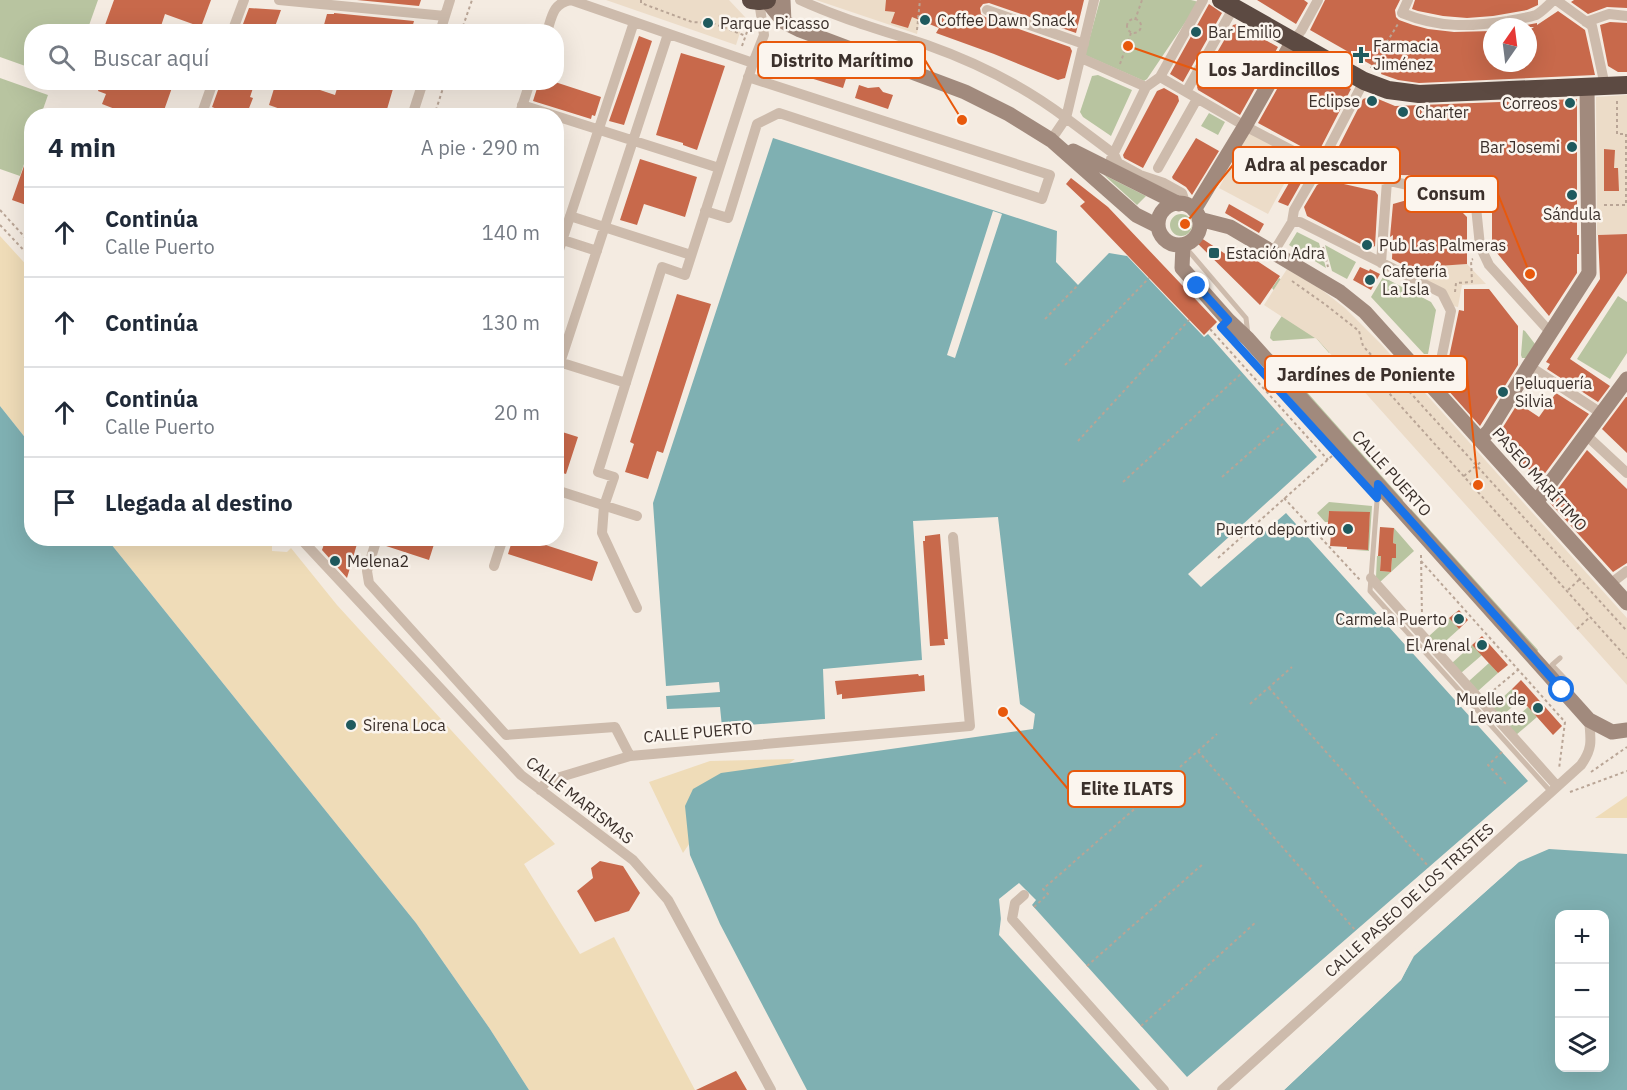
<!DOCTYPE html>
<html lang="es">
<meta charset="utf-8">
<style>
body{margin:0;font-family:"IBM Plex Sans",sans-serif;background:#f6f6f7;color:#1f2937}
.controls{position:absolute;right:18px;bottom:18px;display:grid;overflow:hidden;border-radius:12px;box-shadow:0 6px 24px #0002}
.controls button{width:54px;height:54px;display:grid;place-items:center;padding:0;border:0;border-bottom:2px solid #e0e1e3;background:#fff;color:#1f2937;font:30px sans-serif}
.compass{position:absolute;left:1483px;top:18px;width:54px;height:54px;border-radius:50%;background:#fff;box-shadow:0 6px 24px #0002;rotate:14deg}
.stop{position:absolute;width:18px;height:18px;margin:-14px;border:4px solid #1a73e8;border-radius:50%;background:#fff}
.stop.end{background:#1a73e8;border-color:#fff;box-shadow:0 2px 6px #0008}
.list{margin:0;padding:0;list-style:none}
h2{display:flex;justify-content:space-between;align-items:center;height:78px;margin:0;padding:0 24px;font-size:26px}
h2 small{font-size:20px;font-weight:400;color:#747a83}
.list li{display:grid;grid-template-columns:39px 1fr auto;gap:18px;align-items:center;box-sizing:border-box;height:90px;padding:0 24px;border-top:2px solid #e0e1e3}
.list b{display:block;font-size:22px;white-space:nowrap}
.list p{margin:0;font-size:20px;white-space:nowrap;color:#747a83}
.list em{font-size:20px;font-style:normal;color:#747a83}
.icon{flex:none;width:33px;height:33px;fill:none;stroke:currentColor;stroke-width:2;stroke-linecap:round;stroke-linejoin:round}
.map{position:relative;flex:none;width:1627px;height:1090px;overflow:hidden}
.search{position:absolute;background:#fff;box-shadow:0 6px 24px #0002;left:24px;top:24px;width:540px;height:66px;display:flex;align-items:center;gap:15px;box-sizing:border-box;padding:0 21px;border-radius:24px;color:#747a83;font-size:22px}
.panel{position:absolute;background:#fff;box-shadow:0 6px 24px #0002;left:24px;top:108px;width:540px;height:438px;border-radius:24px}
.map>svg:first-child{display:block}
.green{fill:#b8c4a0}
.sand{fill:#efdcb8}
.plaza{fill:#ecdcc8}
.water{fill:#7fb0b2;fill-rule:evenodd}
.pier{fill:#f4ebe1}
.building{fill:#c8694b}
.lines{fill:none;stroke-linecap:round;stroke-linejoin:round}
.path{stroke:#b9a596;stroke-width:2;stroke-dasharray:3 3;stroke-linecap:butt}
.lane{stroke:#cdbbac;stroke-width:5}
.street{stroke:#cdbbac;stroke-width:10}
.secondary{stroke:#a18a7d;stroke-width:15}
.highway{stroke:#5c4a42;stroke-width:18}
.route{stroke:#1a73e8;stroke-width:8}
.poi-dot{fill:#1f5a5e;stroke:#fbf5ee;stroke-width:2}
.labels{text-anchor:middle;stroke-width:5;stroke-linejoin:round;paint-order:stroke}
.poi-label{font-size:16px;fill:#3b302b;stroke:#fbf5ee;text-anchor:start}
.street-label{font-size:16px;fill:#3b302b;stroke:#fbf5ee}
.leader{fill:none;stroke:#e8590c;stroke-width:2}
.callout-dot{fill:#e8590c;stroke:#fbf5ee;stroke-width:2}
.callout{fill:#fbf5ee;stroke:#e8590c;stroke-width:2}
.callout-label{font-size:18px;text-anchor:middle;font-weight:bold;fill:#3b302b}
</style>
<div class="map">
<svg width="1627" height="1090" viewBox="0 0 1627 1090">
<rect width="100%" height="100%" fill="#f4ebe1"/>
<path class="green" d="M0,0H98L87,31L32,32L31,68L0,57Z
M1100,0H1191L1199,2L1147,79L1144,81L1085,55Z
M1098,75L1132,90L1111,136L1083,117L1080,112L1092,76Z
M0,78L48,95L41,115L32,116L31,143L20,176L0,169Z
M1209,113L1225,122L1218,135L1201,126Z
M1104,175L1146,196L1137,205Z
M1170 225a11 11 0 1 1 22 0a11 11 0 1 1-22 0Z
M1297,232L1319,243L1326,268L1289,245Z
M1325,245L1356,262L1347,279L1332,271Z
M1383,277L1431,302L1436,310L1428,354H1424L1371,297Z
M1279,278L1354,330L1329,353L1316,338L1273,341L1270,338L1271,332L1288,307L1272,288Z
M1618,296L1627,302V353L1610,379L1577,359Z
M1523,330L1525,331L1535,344L1526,358H1522L1521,355Z
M1271,354L1285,361L1282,364L1403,500L1402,501Z
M1329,502L1372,506L1369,551L1355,550H1367L1370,513L1329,511L1328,522H1325L1317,513Z
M1411,509L1538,650L1537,652L1410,510Z
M1394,528L1414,551L1380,582L1376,577L1377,556H1381L1380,571L1391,572L1392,558L1396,557V544L1393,543Z
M1449,618L1459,629L1439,647L1429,636Z
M1472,645L1482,655L1461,673L1452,663Z
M1489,663L1498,673L1478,691L1469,681Z
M1512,689L1521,699L1501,717L1492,707Z
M1528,707L1537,717L1516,735L1507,725Z"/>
<path class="sand" d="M0,236L31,270V445L0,406Z
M107,539H262L272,545V551L287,552L291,548L337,605L555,844L524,864L580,954L614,937L695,1090H529L490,1029L416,923Z
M795,759L700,828L683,853L649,782L710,761Z
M1627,796V818H1595Z"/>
<path class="plaza" d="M606,0H729L745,17L736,45Z
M816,0H923L917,34Z
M1627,95V234L1597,235L1596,97Z
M1249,132L1298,158L1268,214L1219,188Z
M1467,264L1486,284L1462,285L1458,307L1453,306L1446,291L1405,268Z
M1287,269L1322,290L1345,308L1381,344L1627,618V685L1318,340L1264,305Z"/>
<path class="water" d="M773,138L1057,231L1056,262L1078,285L1109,253L1127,256L1204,337L1208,334L1317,457L1188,574L1201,587L1286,513L1528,781L1187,1077L1032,905L1036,900L1019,883L999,899L1002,930L1141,1090H807L720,924L690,855L685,806L693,789L721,773L1033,729L1035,714L1020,704L998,517L913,521L922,660L823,669L825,719L722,727L720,707L667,709L666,696L720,692L719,682L666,686L653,503Z
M0,406L31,445L32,538L107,539L416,923L490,1029L529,1090H0Z
M1549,849L1627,854V1090H1284L1401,980L1413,956L1519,862ZM1560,914H1604V1068H1560Z"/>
<path class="pier" d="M993,211L1002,214L955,358L947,355Z
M1526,855L1414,956L1401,980L1284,1090H1281L1399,978L1411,953L1517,859Z
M1001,918L1004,922L1005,929L1144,1090H1140L999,935Z"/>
<path class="building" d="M114,0H211L201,27L165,14L159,32H122L105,25Z
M357,0H421L419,6Z
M886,0H1084L1076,33L989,3L983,4L980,8L981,14L985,17L1070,47L1072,51L1065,78L1058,80L994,54L936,33L939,28L912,17L908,28L891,23L895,12L885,11Z
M1257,0H1304L1308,3L1296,24Z
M1325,0H1400L1395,10L1396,17L1399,20L1413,25L1428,29L1454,32L1492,31V63H1528V31L1534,27H1516L1537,23V25L1558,11L1585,30L1595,75L1419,83L1398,80L1381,74L1382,71L1310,30Z
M1415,0H1538V5L1527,10L1493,16L1467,18L1443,16L1418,11L1412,9Z
M1574,0H1627V8L1607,7L1588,14L1571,2Z
M1209,4L1222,13L1183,82L1170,74Z
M249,8L281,10L273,32H240Z
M334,13L414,21L411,32H322L327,14H334Z
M1610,22L1627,23V72H1618L1608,66L1600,25Z
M1237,24L1278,47L1240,115L1198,90L1197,87L1233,25Z
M639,36L652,41L624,125L609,121Z
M774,52L815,66L818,56L850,66L843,88L797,74L796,78L768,68Z
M681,53L725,66L697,150L683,145V143L656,135Z
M1295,57L1351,89L1317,155L1258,123Z
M101,82H174L162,116H133L102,104L106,94L98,91Z
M221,82H255L250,97L253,98L246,116H235L212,107Z
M276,82H296L335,95L339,82H395L385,116H300L269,105Z
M539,82H555L601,97L595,116L592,115L591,119L533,101Z
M859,85L868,88L879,87L883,92L893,95L888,109L855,98Z
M1164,88L1178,96L1179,101L1143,168L1124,158L1123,155L1157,91Z
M1371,96L1395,106L1577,99V235H1579V254H1577V273L1549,316L1492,247V176L1398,175L1344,163L1338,148L1363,99Z
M1196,138L1219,151L1192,195L1186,187L1173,179L1172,177Z
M30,149L32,150V207L12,200Z
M1604,149L1615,150L1614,168H1618L1619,191H1604Z
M640,159L697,177L685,217L644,204L637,225L620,220Z
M1300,164L1309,169L1288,206L1278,202Z
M1071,178L1108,207L1217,322L1204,335L1080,206L1085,202L1066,184Z
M1326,180L1375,191L1378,195L1375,246L1370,249L1307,216L1304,207L1317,185Z
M1407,200L1461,211L1467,217V264L1409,268L1392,259L1393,235L1390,237L1393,204Z
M1229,204L1264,224L1259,233L1225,213Z
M1195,234L1230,257L1236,247L1280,276L1260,305L1192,238Z
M1627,234V273L1570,359L1610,386L1598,402L1547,369L1550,364L1546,362L1600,279L1598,235Z
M1360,267L1369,271L1370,269L1380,274L1371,290L1353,280Z
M1464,289H1489L1518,326V365L1480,426L1438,379L1443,374L1448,362L1459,310L1464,311Z
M677,294L711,304L663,453L657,451L648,479L625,472L634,444L630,442Z
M1556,393L1589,414L1540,480L1499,440L1498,435L1518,403L1539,417Z
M1626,397H1627V453L1602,429Z
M556,430L578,437L566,474L556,471Z
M1587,450L1627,489V563L1613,572L1550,503L1551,498Z
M1329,511L1370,512L1368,550L1347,549V547L1330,546L1331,533H1327Z
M1380,527L1394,528L1393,543L1396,544V558H1392L1391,572L1380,571L1381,556H1378Z
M940,534L948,639H944L945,645L930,646L923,541H925V536Z
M326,538H346L357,544L347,578L322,550Z
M384,538H436L429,560L383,545Z
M513,538H524L598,562L592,581L508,554Z
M1459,610L1468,620L1459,629L1449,618Z
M1482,636L1508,665L1498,673L1472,645Z
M918,674L919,676L924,675L925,691L842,699V694L837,695L835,681Z
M1521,680L1562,726L1553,735L1512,689Z
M600,861L623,866L640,893L629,911L595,922L577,891L593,878L591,868Z
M736,1071L747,1090H696Z"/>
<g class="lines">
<path class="path" d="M641,0V3L692,22L712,23L746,36
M1127 26a7 7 0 1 1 14 0a7 7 0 1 1-14 0Z
M1135,20L1142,0
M917,30L920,0
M461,32L472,0
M742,46L748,29
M1120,64L1131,33
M1371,68L1398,24
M434,116L445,82
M1604,205H1626V134H1617V100
M0,210L32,245
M0,225L32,259
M1323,247L1328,267
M1292,281L1326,305L1359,331L1363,346L1387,372L1380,383L1627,658
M1455,292L1456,283L1472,282L1471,260L1473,259
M1045,319L1078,285
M1210,329L1328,460
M1065,365L1149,278
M1387,372L1396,377L1627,631
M1078,441L1189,320
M1464,476L1482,461
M1222,477L1285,422
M1123,482L1242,373
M1284,498L1360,580
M1421,555L1422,618
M1218,558L1333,455
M1421,561L1565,722L1559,769
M1568,590L1581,578
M1577,629L1590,617
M1269,688L1429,867
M1489,694L1519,669
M1250,704L1292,667
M1198,751L1356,931
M1502,752L1488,765L1506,784
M1180,767L1217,734
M1591,772L1627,747
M1570,792L1627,771
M1034,907L1048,894L1043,889L1147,798
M1087,966L1204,863
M1141,1026L1256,922"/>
<path class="lane" d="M1187,249L1246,318L1248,335
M1378,488L1370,591L1551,792
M1560,658L1552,665L1570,684L1564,689"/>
<path class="street" d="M279,0L445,16
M800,0C841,19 885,31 927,45C975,62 1025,87 1066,118L1051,140
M1094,0L1066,118L1114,154L1118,163L1140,175L1164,183L1182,193L1186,205
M1408,0L1402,13C1439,28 1470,27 1508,21C1517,19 1527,18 1536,15C1542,12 1548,5 1554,0
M1556,0L1592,26L1605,86
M987,10L1084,44
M1586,22L1609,14L1627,16
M232,32L244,0
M440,32L450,0
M547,32C552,16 553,3 571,0L753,63
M1293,41L1301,31L1318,0
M1081,58L1146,87
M1160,77L1245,126L1320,165L1465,198L1476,207L1480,246L1489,265L1550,332
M1186,92L1234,7
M522,105L556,116
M201,116L213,82
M412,116L423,82
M519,116L530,82
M556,116L719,168
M1111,159L1146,87L1160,77L1203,0
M1158,168L1197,99
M705,211L728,218L757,124L779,113L1042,199L1050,175L748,77
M570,216L691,255
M1292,222H1300L1442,293L1451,311L1441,360L1430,370L1427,380
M557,238L597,251
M1273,253L1292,222L1294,210L1320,165L1364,81
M556,259L634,22
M1381,263L1387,181
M556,361L626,383
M1529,366L1601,413
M556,375L668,34
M1586,435L1627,473
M556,490L637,516
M300,538L521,775L633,860L668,900L771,1090
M377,538L367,571L369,583L506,735L615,727L630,756L970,726L953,537
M494,566L503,538
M1371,578L1557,786
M1610,584L1627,571
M637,608L602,533L604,506L614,477L598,472L662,267L685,275L753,63L764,35L759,1
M540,790L547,781L630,756
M1024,895L1015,903L1012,919L1164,1090
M1222,1090L1581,765C1593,748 1591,740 1589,720"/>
<path class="secondary" d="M766,0L784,22L800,30L965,92L1009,114L1051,140L1136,215L1158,226
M783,0L784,22
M1073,151L1179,204
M1158 224a21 21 0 1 1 42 0a21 21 0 1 1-42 0Z
M1194,210L1245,126L1293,41
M1199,219L1230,227L1340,292L1365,312L1627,603
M1183,245L1182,268L1228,320L1248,339L1589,720L1612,732L1627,730
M1480,440L1489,431L1529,366L1589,273L1587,87
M1537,501L1627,379"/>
<path class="highway" d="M751,0L759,1L767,0
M1221,0L1364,81L1388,90L1419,94L1627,85"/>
</g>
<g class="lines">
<path class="route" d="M1197,286L1228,320L1221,327L1377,498L1378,484L1562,690"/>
</g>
<g class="poi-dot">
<circle cx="925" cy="20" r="6"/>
<circle cx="708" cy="23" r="6"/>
<circle cx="1196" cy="32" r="6"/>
<path d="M1358 46h6v6h6v6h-6v6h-6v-6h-6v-6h6z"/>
<circle cx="1372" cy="101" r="6"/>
<circle cx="1570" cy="103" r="6"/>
<circle cx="1403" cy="112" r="6"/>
<circle cx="1572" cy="147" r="6"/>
<circle cx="1572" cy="195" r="6"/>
<circle cx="1367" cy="245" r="6"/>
<rect x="1208" y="247" width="12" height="12" rx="3"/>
<circle cx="1370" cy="280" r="6"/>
<circle cx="1503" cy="392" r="6"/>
<circle cx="1348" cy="529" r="6"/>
<circle cx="335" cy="561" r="6"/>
<circle cx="1459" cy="619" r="6"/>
<circle cx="1482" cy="645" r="6"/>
<circle cx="1538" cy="708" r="6"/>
<circle cx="351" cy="725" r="6"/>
</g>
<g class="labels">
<g class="poi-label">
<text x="937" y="26">Coffee Dawn Snack</text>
<text x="720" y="29">Parque Picasso</text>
<text x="1208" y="38">Bar Emilio</text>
<text x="1373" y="52">Farmacia<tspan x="1373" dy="18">Jiménez</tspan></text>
<text x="1360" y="107" text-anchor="end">Eclipse</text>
<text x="1558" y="109" text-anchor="end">Correos</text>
<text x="1415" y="118">Charter</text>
<text x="1560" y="153" text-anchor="end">Bar Josemi</text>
<text x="1572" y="220" text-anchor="middle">Sándula</text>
<text x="1379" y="251">Pub Las Palmeras</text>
<text x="1226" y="259">Estación Adra</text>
<text x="1382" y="277">Cafetería<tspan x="1382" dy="18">La Isla</tspan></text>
<text x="1515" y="389">Peluquería<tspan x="1515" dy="18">Silvia</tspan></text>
<text x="1336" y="535" text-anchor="end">Puerto deportivo</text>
<text x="347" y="567">Melena2</text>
<text x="1447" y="625" text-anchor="end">Carmela Puerto</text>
<text x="1470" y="651" text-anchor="end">El Arenal</text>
<text x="1526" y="705" text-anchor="end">Muelle de<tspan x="1526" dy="18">Levante</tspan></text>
<text x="363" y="731">Sirena Loca</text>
</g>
<g class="street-label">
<text transform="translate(1392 473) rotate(48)" y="6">CALLE PUERTO</text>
<text transform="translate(1540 479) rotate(48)" y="6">PASEO MARÍTIMO</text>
<text transform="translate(698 732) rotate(-5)" y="6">CALLE PUERTO</text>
<text transform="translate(580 800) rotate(38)" y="6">CALLE MARISMAS</text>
<text transform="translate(1409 900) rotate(-42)" y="6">CALLE PASEO DE LOS TRISTES</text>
</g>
</g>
<path class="leader" d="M962 120L925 60M1128 46L1197 70M1185 224L1233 165M1530 274L1498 194M1478 485L1467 374M1003 712L1068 789"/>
<g class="callout-dot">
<circle cx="962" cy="120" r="6"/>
<circle cx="1128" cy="46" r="6"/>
<circle cx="1185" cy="224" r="6"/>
<circle cx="1530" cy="274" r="6"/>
<circle cx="1478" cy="485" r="6"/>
<circle cx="1003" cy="712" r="6"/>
</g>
<g class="callout">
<rect x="758" y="42" width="167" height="36" rx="6"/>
<rect x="1197" y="52" width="155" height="36" rx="6"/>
<rect x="1233" y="147" width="167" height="36" rx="6"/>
<rect x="1405" y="176" width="93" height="36" rx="6"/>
<rect x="1265" y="356" width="202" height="36" rx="6"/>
<rect x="1068" y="771" width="117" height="36" rx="6"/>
</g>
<g class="callout-label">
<text x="842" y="67">Distrito Marítimo</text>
<text x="1274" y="76">Los Jardincillos</text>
<text x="1316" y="171">Adra al pescador</text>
<text x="1451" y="200">Consum</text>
<text x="1366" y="381">Jardínes de Poniente</text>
<text x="1127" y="795">Elite ILATS</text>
</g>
</svg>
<div class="controls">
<button>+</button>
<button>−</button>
<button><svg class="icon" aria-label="layers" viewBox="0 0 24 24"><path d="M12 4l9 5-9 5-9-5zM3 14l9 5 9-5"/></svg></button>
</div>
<svg class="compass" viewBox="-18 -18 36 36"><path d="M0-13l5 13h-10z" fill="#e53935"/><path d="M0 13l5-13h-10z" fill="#747a83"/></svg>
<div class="stop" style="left:1562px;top:690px"></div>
<div class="stop end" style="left:1197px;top:286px"></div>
<div class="search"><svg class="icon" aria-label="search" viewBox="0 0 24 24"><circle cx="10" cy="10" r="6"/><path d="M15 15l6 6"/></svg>Buscar aquí</div>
<section class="panel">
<h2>4 min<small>A pie · 290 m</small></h2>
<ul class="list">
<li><svg class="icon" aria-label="ahead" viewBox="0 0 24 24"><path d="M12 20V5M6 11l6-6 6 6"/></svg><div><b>Continúa</b><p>Calle Puerto</p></div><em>140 m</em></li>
<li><svg class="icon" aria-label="ahead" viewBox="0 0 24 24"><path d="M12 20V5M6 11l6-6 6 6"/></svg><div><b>Continúa</b></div><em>130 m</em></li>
<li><svg class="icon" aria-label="ahead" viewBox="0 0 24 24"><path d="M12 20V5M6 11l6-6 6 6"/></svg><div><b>Continúa</b><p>Calle Puerto</p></div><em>20 m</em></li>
<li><svg class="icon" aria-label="arrive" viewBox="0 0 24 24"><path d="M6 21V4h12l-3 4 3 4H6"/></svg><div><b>Llegada al destino</b></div></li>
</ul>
</section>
</div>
